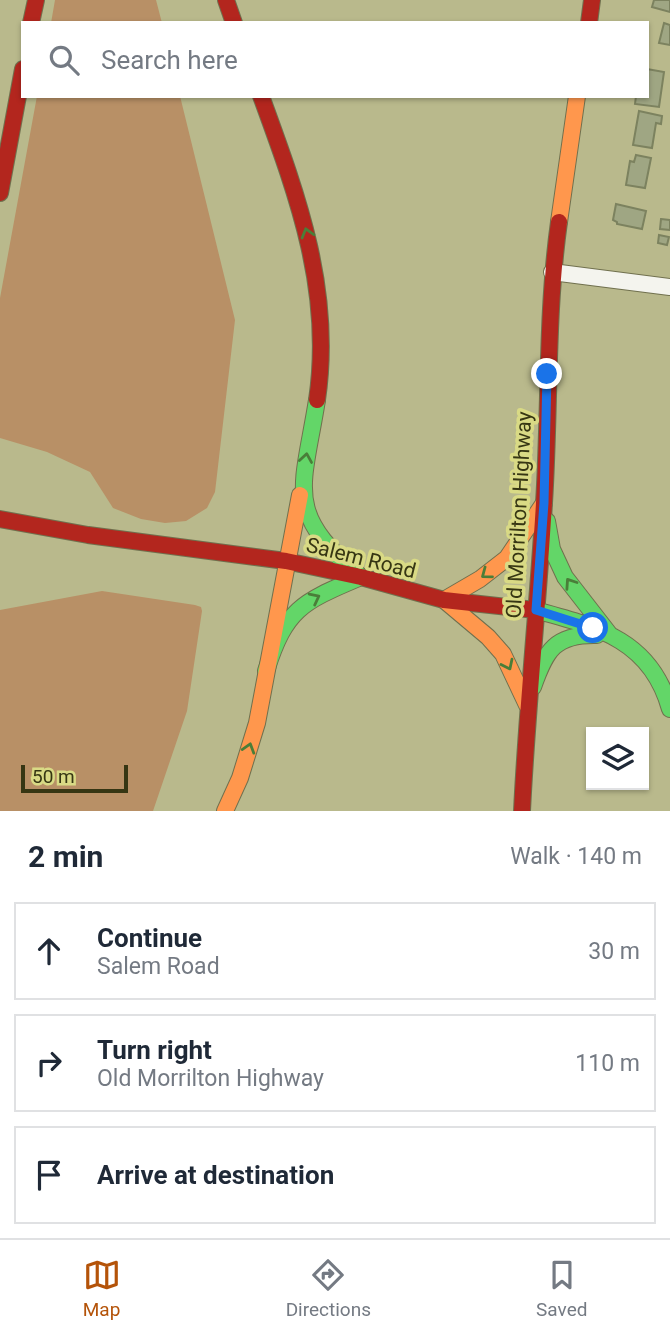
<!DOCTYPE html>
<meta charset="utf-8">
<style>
body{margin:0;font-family:Roboto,sans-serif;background:#f6f6f7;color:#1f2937}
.controls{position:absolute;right:21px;bottom:21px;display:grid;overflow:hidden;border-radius:0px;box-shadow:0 2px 5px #0004}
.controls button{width:63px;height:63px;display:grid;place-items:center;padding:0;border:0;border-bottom:2px solid #e0e1e3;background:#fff;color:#1f2937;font:35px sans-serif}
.scale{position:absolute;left:21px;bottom:18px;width:107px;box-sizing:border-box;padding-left:7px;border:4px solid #363613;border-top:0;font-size:19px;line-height:24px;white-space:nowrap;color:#363613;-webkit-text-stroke:5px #d9da85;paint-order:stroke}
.stop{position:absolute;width:21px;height:21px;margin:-16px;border:5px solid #1a73e8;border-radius:50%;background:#fff}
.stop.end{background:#1a73e8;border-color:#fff;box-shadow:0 2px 7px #0008}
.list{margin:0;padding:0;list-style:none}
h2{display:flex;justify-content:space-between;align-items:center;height:91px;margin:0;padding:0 28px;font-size:30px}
h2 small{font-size:23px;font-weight:400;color:#747a83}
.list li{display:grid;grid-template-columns:46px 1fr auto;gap:21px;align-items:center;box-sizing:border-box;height:98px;margin:0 14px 14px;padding:0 14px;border:2px solid #e0e1e3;border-radius:0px}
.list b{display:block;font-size:26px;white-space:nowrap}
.list p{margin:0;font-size:23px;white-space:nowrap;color:#747a83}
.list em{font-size:23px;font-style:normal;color:#747a83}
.icon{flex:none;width:38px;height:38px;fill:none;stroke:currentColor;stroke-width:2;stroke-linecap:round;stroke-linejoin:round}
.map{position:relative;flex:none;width:670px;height:811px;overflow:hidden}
.search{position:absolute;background:#fff;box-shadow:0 2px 5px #0004;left:21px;right:21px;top:21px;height:77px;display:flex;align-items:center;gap:18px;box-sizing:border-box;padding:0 24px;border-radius:0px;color:#747a83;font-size:26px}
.sheet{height:427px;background:#fff}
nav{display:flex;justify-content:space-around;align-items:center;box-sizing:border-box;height:98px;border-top:2px solid #e0e1e3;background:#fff;font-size:19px;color:#747a83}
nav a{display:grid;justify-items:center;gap:4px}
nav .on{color:#b45309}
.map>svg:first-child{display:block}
.forest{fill:#b89066}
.building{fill:#9fa683;stroke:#7c825f;stroke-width:2}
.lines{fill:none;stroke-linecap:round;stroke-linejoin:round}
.street-casing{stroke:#70704e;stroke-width:18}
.fast-casing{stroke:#70704e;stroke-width:18}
.slow-casing{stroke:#70704e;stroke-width:18}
.jam-casing{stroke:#70704e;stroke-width:18}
.street{stroke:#f4f4ee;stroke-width:16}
.fast{stroke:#63d668;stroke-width:16}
.slow{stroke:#ff974d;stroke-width:16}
.jam{stroke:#b3261e;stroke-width:16}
.oneway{stroke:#4a7e39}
.route{stroke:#1a73e8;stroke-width:9}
.labels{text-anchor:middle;stroke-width:7;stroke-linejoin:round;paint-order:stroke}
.street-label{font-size:21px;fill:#363613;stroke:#d9da85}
</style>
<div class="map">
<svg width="670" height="811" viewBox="0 0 670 811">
<rect width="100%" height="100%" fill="#b9b98c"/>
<path class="forest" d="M55,0H156L162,23H51Z
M37,96H180L235,320L215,492L207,508L186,521L165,523L141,519L113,508L90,472L47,452L0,438V298Z
M102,591L195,605L201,607L202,611L187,711L153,811H0V610Z"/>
<path class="building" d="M654,0H670V12L652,7Z
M664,23L670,25V45L659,43Z
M647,69L664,72L659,107L635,104L636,96H647Z
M639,111L662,116L661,124L656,123L652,148L633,145Z
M636,155L651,158L645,188L626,185L630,161L634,162Z
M616,204L646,211L642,229L617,224V222L613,220Z
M661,219L670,220V230L660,229Z
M659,235L669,237L667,245L658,243Z"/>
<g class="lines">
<defs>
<path id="street" d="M552,272L670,287"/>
<path id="fast" d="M547,521L552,549L565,577L610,635
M535,610C598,627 651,640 670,709
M266,671C286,608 302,602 361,577C283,512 303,489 317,400
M533,687C546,650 555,634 597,635"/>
<path id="slow" d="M559,222L577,96
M527,705L503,654L488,637L444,600L480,579L507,558L544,503
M225,811L240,778L257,723L300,495"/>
<path id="jam" d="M226,0L234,23
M31,23L36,0
M589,23L592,0
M261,96C298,197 333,291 317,400
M0,193L23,69
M0,519L88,535L286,561L361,577L444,600L535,610
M522,811C527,708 538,606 544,503C550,409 546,315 559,222"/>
</defs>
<use href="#street" class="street-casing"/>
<use href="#fast" class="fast-casing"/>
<use href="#slow" class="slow-casing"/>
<use href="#jam" class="jam-casing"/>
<use href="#street" class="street"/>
<use href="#fast" class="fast"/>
<use href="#slow" class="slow"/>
<use href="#jam" class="jam"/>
</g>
<defs><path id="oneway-chevron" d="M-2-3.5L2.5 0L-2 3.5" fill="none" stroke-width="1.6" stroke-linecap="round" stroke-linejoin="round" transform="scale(1.75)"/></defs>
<g class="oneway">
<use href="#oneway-chevron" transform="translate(307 233) rotate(-106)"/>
<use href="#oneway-chevron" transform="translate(306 458) rotate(-81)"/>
<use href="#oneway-chevron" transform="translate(486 574) rotate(143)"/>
<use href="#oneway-chevron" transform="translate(570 583) rotate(-124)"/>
<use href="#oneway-chevron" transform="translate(315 598) rotate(-27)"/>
<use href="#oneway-chevron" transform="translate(508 665) rotate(64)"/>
<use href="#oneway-chevron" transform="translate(249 748) rotate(-73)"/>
</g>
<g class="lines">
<path class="route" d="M547,374L544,503L536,610L593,628"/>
</g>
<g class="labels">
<g class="street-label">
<text transform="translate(519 515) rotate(-87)" y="7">Old Morrilton Highway</text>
<text transform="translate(361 558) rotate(14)" y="7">Salem Road</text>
</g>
</g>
</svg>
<div class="controls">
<button><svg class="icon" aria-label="layers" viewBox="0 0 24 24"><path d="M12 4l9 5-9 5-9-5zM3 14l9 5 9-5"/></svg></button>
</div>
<div class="scale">50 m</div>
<div class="stop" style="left:593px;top:628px"></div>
<div class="stop end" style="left:547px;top:374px"></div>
<div class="search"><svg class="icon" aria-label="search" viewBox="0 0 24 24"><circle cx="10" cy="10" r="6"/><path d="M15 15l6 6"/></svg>Search here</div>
</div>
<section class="sheet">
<h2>2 min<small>Walk · 140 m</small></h2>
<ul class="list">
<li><svg class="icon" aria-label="ahead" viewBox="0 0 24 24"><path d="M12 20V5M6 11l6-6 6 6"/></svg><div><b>Continue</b><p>Salem Road</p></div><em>30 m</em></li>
<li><svg class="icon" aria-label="right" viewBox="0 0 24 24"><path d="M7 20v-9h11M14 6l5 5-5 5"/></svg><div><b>Turn right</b><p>Old Morrilton Highway</p></div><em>110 m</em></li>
<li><svg class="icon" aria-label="arrive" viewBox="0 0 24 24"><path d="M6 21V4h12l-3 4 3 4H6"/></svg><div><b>Arrive at destination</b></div></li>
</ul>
</section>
<nav>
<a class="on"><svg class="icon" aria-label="map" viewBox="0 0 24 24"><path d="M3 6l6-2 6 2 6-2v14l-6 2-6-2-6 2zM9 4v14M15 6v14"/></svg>Map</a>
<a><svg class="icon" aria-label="directions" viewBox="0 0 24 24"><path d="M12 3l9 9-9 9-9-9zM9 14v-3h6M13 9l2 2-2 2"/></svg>Directions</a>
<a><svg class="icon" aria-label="saved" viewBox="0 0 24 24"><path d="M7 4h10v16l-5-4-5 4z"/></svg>Saved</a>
</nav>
